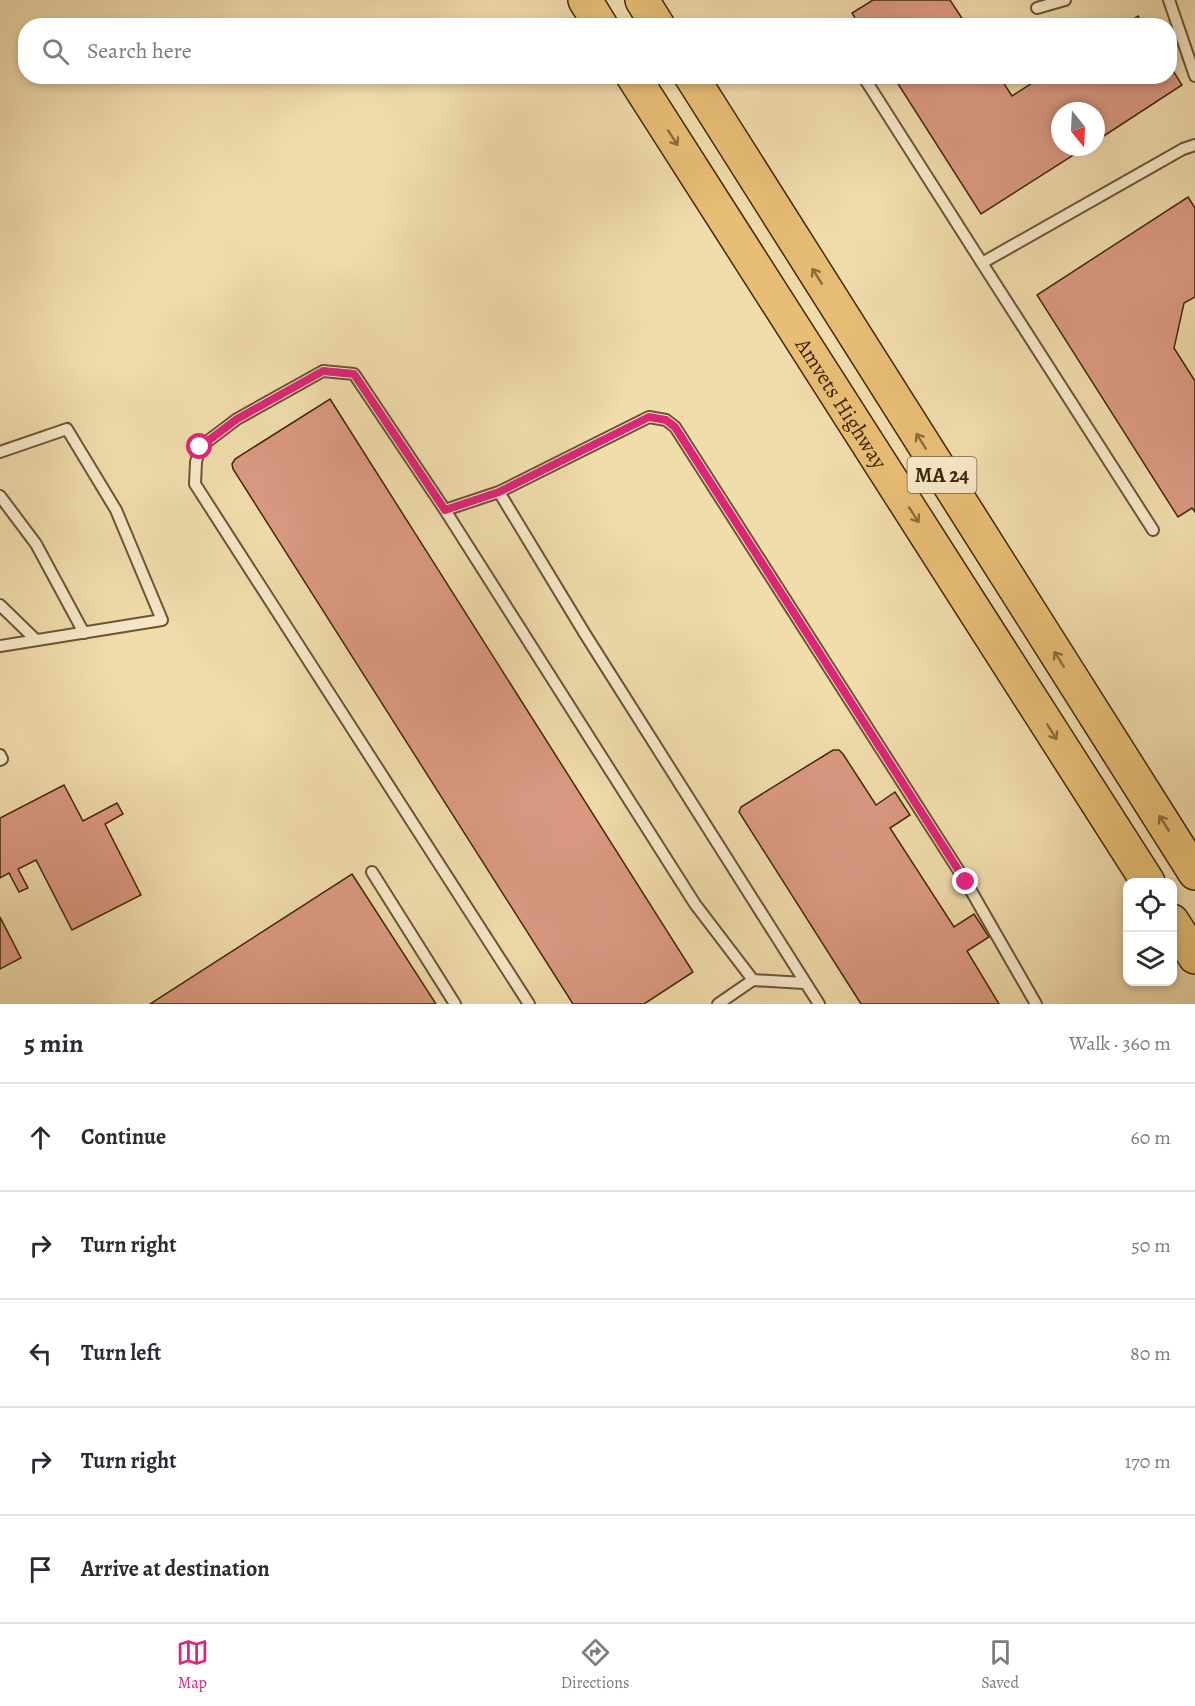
<!DOCTYPE html>
<meta charset="utf-8">
<style>
body{margin:0;font-family:Alegreya,serif;background:#f7f7f7;color:#2b2b33}
.controls{position:absolute;right:18px;bottom:18px;display:grid;overflow:hidden;border-radius:12px;box-shadow:0 3px 9px #0003}
.controls button{width:54px;height:54px;display:grid;place-items:center;padding:0;border:0;border-bottom:2px solid #e1e1e2;background:#fff;color:#2b2b33;font:30px sans-serif}
.compass{position:absolute;left:1051px;top:102px;width:54px;height:54px;border-radius:50%;background:#fff;box-shadow:0 3px 9px #0003;rotate:162deg}
.stop{position:absolute;width:18px;height:18px;margin:-14px;border:4px solid #db2777;border-radius:50%;background:#fff}
.stop.end{background:#db2777;border-color:#fff;box-shadow:0 2px 6px #0008}
.list{margin:0;padding:0;list-style:none}
h2{display:flex;justify-content:space-between;align-items:center;height:78px;margin:0;padding:0 24px;font-size:26px}
h2 small{font-size:20px;font-weight:400;color:#7c7c81}
.list li{display:grid;grid-template-columns:39px 1fr auto;gap:18px;align-items:center;box-sizing:border-box;height:108px;padding:0 24px;border-top:2px solid #e1e1e2}
.list b{display:block;font-size:22px;white-space:nowrap}
.list em{font-size:20px;font-style:normal;color:#7c7c81}
.icon{flex:none;width:33px;height:33px;fill:none;stroke:currentColor;stroke-width:2;stroke-linecap:round;stroke-linejoin:round}
.map{position:relative;flex:none;width:1195px;height:1004px;overflow:hidden}
.search{position:absolute;background:#fff;box-shadow:0 3px 9px #0003;left:18px;right:18px;top:18px;height:66px;display:flex;align-items:center;gap:15px;box-sizing:border-box;padding:0 21px;border-radius:24px;color:#7c7c81;font-size:22px}
.sheet{height:618px;background:#fff}
nav{display:flex;justify-content:space-around;align-items:center;box-sizing:border-box;height:84px;border-top:2px solid #e1e1e2;background:#fff;font-size:16px;color:#7c7c81}
nav a{display:grid;justify-items:center;gap:3px}
nav .on{color:#db2777}
.map>svg:first-child{display:block}
.building{fill:#db9983;stroke:#41280b;stroke-width:1.5}
.lines{fill:none;stroke-linecap:round;stroke-linejoin:round}
.service-casing{stroke:#6d5533;stroke-width:14}
.motorway-casing{stroke:#41280b;stroke-width:36}
.service{stroke:#f6e8c9;stroke-width:10}
.motorway{stroke:#e8be76;stroke-width:33}
.oneway{stroke:#8c6c3b}
.route{stroke:#db2777;stroke-width:8}
.labels{text-anchor:middle;stroke-width:6;stroke-linejoin:round;paint-order:stroke}
.shield{fill:#f6e8c9;stroke:#776244;stroke-width:1.5}
.shield-label{font-size:21px;font-weight:bold;fill:#41280b}
.street-label{font-size:22px;fill:#41280b;stroke:#f6e8c9}
</style>
<div class="map">
<svg width="1195" height="1004" viewBox="0 0 1195 1004">
<rect width="100%" height="100%" fill="#f1dcac"/>
<filter id="stains"><feTurbulence type="fractalNoise" baseFrequency=".00333" numOctaves="4"/><feColorMatrix values="0 0 0 0 .2 0 0 0 0 .09 0 0 0 0 .02 0 0 0 .5 -.17"/></filter>
<radialGradient id="worn" r=".72"><stop offset=".6" stop-color="#630" stop-opacity="0"/><stop offset="1" stop-color="#630" stop-opacity=".3"/></radialGradient>
<path class="building" d="M873,0H950L967,26H860L852,13Z
M1138,16L1144,26H1123Z
M1170,66L1182,85L1096,141V111H1060V147H1086L981,214L893,76H999L1012,96L1043,76H1170Z
M1188,197L1195,208V297L1184,303L1174,348L1195,381V512L1192,508L1178,517L1037,295Z
M330,399L693,972L644,1004H573L233,469L232,464L235,459Z
M833,750H839L843,754L876,805L895,792L910,815L890,828L954,927L974,914L989,937L967,951L999,1004H861L739,812L741,807Z
M64,785L83,821L117,803L123,814L105,824L141,895L72,930L36,860L18,869L28,888L19,892L9,873L0,878V818Z
M352,874L436,1004H150Z
M0,917L21,958L0,969Z"/>
<g class="lines">
<defs>
<path id="service" d="M1169,0L1195,76
M1037,8L1065,0
M863,76L982,263L1183,149L1195,145
M982,263L1153,530
M0,452L67,429L116,510L162,620L0,646
M499,492L649,417L666,420L675,427L966,882L1036,1004
M0,496L36,544L84,633
M445,510L354,374L323,371L237,419L200,447L196,462L195,484L529,1004
M0,605L36,640
M0,755L2,759L0,760
M372,872L455,1004
M804,983L753,980L695,904L445,510L499,492L585,634L819,1004
M718,1004L753,980"/>
<g id="motorway">
<path d="M585,0L601,26"/>
<path d="M642,0L658,26"/>
<path id="s1" d="M633,76L1148,882"/>
<path d="M691,76L1195,873"/>
<path d="M1172,921L1195,957"/>
</g>
</defs>
<use href="#service" class="service-casing"/>
<use href="#motorway" class="motorway-casing"/>
<use href="#service" class="service"/>
<use href="#motorway" class="motorway"/>
</g>
<defs><path id="oneway-shaft" d="M-6 0H5M1.5-3L5.5 0L1.5 3" fill="none" stroke-width="1.6" stroke-linecap="round" stroke-linejoin="round" transform="scale(1.5)"/></defs>
<g class="oneway">
<use href="#oneway-shaft" transform="translate(673 138) rotate(57)"/>
<use href="#oneway-shaft" transform="translate(817 276) rotate(-122)"/>
<use href="#oneway-shaft" transform="translate(921 441) rotate(-122)"/>
<use href="#oneway-shaft" transform="translate(914 515) rotate(57)"/>
<use href="#oneway-shaft" transform="translate(1059 659) rotate(-122)"/>
<use href="#oneway-shaft" transform="translate(1052 732) rotate(58)"/>
<use href="#oneway-shaft" transform="translate(1164 823) rotate(-122)"/>
</g>
<g class="lines">
<path class="route" d="M200,447L237,419L323,371L354,374L445,510L499,492L649,417L666,420L675,427L966,882"/>
</g>
<g class="labels">
<rect class="shield" x="907.5" y="457" width="69" height="36" rx="4.5"/>
<g class="shield-label">
<text x="942" y="482">MA 24</text>
</g>
<g class="street-label">
<text dy="8" stroke="none"><textPath href="#s1" startOffset="388">Amvets Highway</textPath></text>
</g>
</g>
<rect width="100%" height="100%" filter="url(#stains)"/>
<rect width="100%" height="100%" fill="url(#worn)"/>
</svg>
<div class="controls">
<button><svg class="icon" aria-label="locate" viewBox="0 0 24 24"><circle cx="12" cy="12" r="6"/><path d="M12 2v4M12 18v4M2 12h4M18 12h4"/></svg></button>
<button><svg class="icon" aria-label="layers" viewBox="0 0 24 24"><path d="M12 4l9 5-9 5-9-5zM3 14l9 5 9-5"/></svg></button>
</div>
<svg class="compass" viewBox="-18 -18 36 36"><path d="M0-13l5 13h-10z" fill="#e53935"/><path d="M0 13l5-13h-10z" fill="#7c7c81"/></svg>
<div class="stop" style="left:200px;top:447px"></div>
<div class="stop end" style="left:966px;top:882px"></div>
<div class="search"><svg class="icon" aria-label="search" viewBox="0 0 24 24"><circle cx="10" cy="10" r="6"/><path d="M15 15l6 6"/></svg>Search here</div>
</div>
<section class="sheet">
<h2>5 min<small>Walk · 360 m</small></h2>
<ul class="list">
<li><svg class="icon" aria-label="ahead" viewBox="0 0 24 24"><path d="M12 20V5M6 11l6-6 6 6"/></svg><div><b>Continue</b></div><em>60 m</em></li>
<li><svg class="icon" aria-label="right" viewBox="0 0 24 24"><path d="M7 20v-9h11M14 6l5 5-5 5"/></svg><div><b>Turn right</b></div><em>50 m</em></li>
<li><svg class="icon" aria-label="left" viewBox="0 0 24 24"><path d="M17 20v-9H6M10 6l-5 5 5 5"/></svg><div><b>Turn left</b></div><em>80 m</em></li>
<li><svg class="icon" aria-label="right" viewBox="0 0 24 24"><path d="M7 20v-9h11M14 6l5 5-5 5"/></svg><div><b>Turn right</b></div><em>170 m</em></li>
<li><svg class="icon" aria-label="arrive" viewBox="0 0 24 24"><path d="M6 21V4h12l-3 4 3 4H6"/></svg><div><b>Arrive at destination</b></div></li>
</ul>
</section>
<nav>
<a class="on"><svg class="icon" aria-label="map" viewBox="0 0 24 24"><path d="M3 6l6-2 6 2 6-2v14l-6 2-6-2-6 2zM9 4v14M15 6v14"/></svg>Map</a>
<a><svg class="icon" aria-label="directions" viewBox="0 0 24 24"><path d="M12 3l9 9-9 9-9-9zM9 14v-3h6M13 9l2 2-2 2"/></svg>Directions</a>
<a><svg class="icon" aria-label="saved" viewBox="0 0 24 24"><path d="M7 4h10v16l-5-4-5 4z"/></svg>Saved</a>
</nav>
